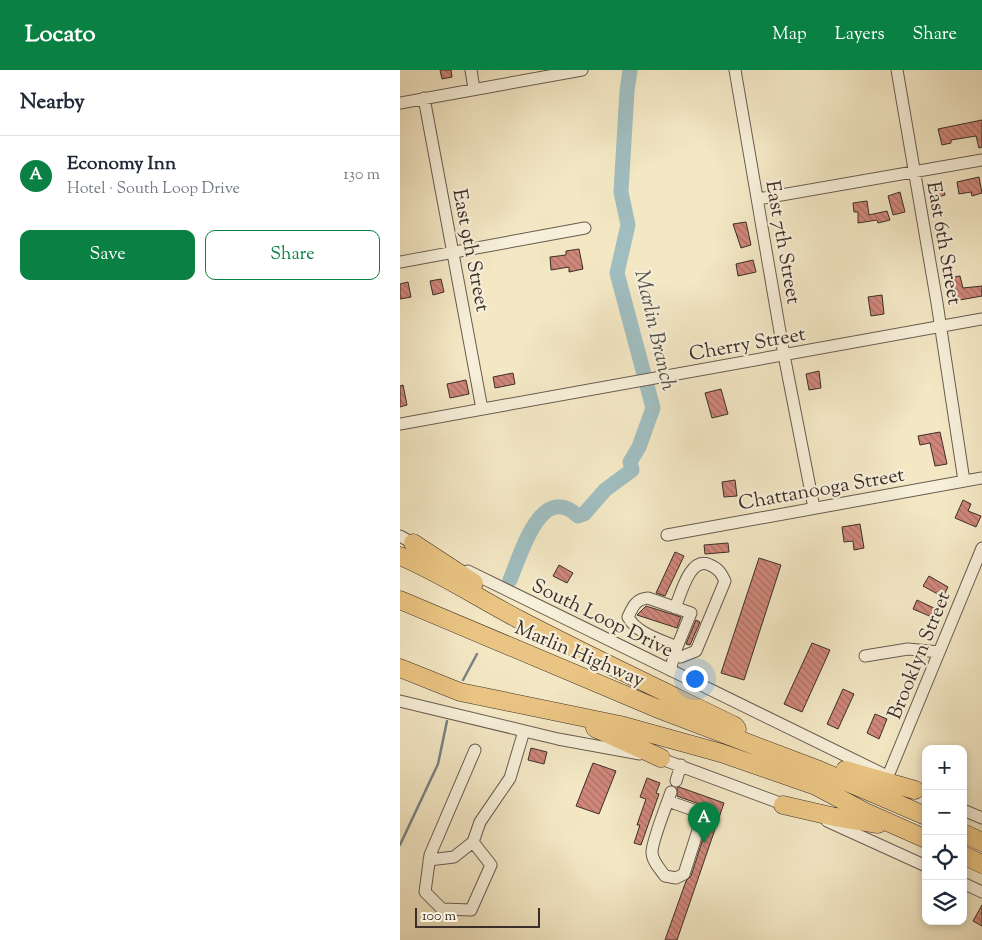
<!DOCTYPE html>
<meta charset="utf-8">
<style>
body{margin:0;font-family:"Sorts Mill Goudy",serif;background:#f2f2f3;color:#1f2937}
.controls{position:absolute;right:15px;bottom:15px;display:grid;overflow:hidden;border-radius:10px;box-shadow:0 2px 8px #0003}
.controls button{width:45px;height:45px;display:grid;place-items:center;padding:0;border:0;border-bottom:1px solid #e0e1e3;background:#fff;color:#1f2937;font:25px sans-serif}
.scale{position:absolute;left:15px;bottom:12px;width:125px;box-sizing:border-box;padding-left:5px;border:2px solid #3a2e29;border-top:0;font-size:14px;line-height:18px;white-space:nowrap;color:#3a2e29;-webkit-text-stroke:4px #f7efd9;paint-order:stroke}
.you{position:absolute;left:294px;top:608px;width:18px;height:18px;margin:-12px;border:4px solid #fff;border-radius:50%;background:#1a73e8;box-shadow:0 0 0 8px #1a73e833}
.badge{display:grid;place-items:center;width:32px;height:32px;border-radius:50%;background:#0b8043;color:#fff;font-size:16px;font-weight:700}
.pin{position:absolute;translate:-50% -41px;filter:drop-shadow(0 1px 2px #0008)}
.pin::after{content:'';position:absolute;top:26px;width:18px;height:15px;background:inherit;clip-path:polygon(0 0,100% 0,50% 100%)}
.list{margin:0;padding:0;list-style:none}
h2{display:flex;justify-content:space-between;align-items:center;height:65px;margin:0;padding:0 20px;font-size:21px}
h2 small{font-size:16px;font-weight:400;color:#747a83}
.list li{display:grid;grid-template-columns:32px 1fr auto;gap:15px;align-items:center;box-sizing:border-box;height:80px;padding:0 20px;border-top:1px solid #e0e1e3}
.list b{display:block;font-size:19px;white-space:nowrap}
.list p{margin:0;font-size:16px;white-space:nowrap;color:#747a83}
.list em{font-size:16px;font-style:normal;color:#747a83}
.actions{display:flex;gap:10px;padding:15px 20px}
.actions a{flex:1;padding:11px 0;border:1px solid #0b8043;border-radius:10px;text-align:center;font-size:18px;color:#0b8043}
.actions .main{background:#0b8043;color:#fff}
.icon{flex:none;width:28px;height:28px;fill:none;stroke:currentColor;stroke-width:2;stroke-linecap:round;stroke-linejoin:round}
.map{position:relative;flex:none;width:582px;height:870px;overflow:hidden}
header{display:flex;align-items:center;gap:30px;box-sizing:border-box;height:70px;padding:0 25px;background:#0b8043;color:#fff}
header strong{font-size:24px}
nav{display:flex;gap:28px;margin-inline-start:auto;font-size:18px}
main{display:flex}
aside{flex:1;background:#fff}
.map>svg:first-child{display:block}
.lines{fill:none;stroke-linecap:round;stroke-linejoin:round}
.stream{stroke:#778483;stroke-width:2.5}
.river{stroke:#a0bdbf;stroke-width:15}
.building{fill:url(#building-back-hatch);stroke:#3a2e29}
.minor-casing{stroke:#685c50;stroke-width:13}
.highway-casing{stroke:#3a2e29;stroke-width:19}
.minor{stroke:#f7efd9;stroke-width:11}
.highway{stroke:#eac482;stroke-width:18}
.labels{text-anchor:middle;stroke-width:4.5;stroke-linejoin:round;paint-order:stroke}
.street-label{font-size:20px;fill:#3a2e29;stroke:#f7efd9}
.water-label{font-size:21px;font-style:italic;fill:#54524e;stroke:#f7efd9}
</style>
<header>
<strong>Locato</strong>
<nav><a>Map</a><a>Layers</a><a>Share</a></nav>
</header>
<main>
<aside>
<h2>Nearby<small></small></h2>
<ul class="list">
<li><span class="badge">A</span><div><b>Economy Inn</b><p>Hotel · South Loop Drive</p></div><em>130 m</em></li>
</ul>
<div class="actions"><a class="main">Save</a><a>Share</a></div>
</aside>
<div class="map">
<svg width="582" height="870" viewBox="0 0 582 870">
<defs>
<pattern id="building-back-hatch" width="6" height="6" patternUnits="userSpaceOnUse" patternTransform="scale(1.25)"><rect width="6" height="6" fill="#d0877a"/><path d="M-1 5l2 2M0 0l6 6M5-1l2 2" fill="none" stroke="#aa6f64"/></pattern>
</defs>
<rect width="100%" height="100%" fill="#f3e7c4"/>
<filter id="stains"><feTurbulence type="fractalNoise" baseFrequency=".004" numOctaves="4"/><feColorMatrix values="0 0 0 0 .2 0 0 0 0 .09 0 0 0 0 .02 0 0 0 .5 -.17"/></filter>
<radialGradient id="worn" r=".72"><stop offset=".6" stop-color="#630" stop-opacity="0"/><stop offset="1" stop-color="#630" stop-opacity=".3"/></radialGradient>
<g class="lines">
<path class="stream" d="M63,610L77,584
M0,775L38,694L47,651"/>
<path class="river" d="M110,510C121,484 141,411 178,446L184,444L205,420L232,400L230,392L239,377L253,338L217,203L228,155L221,122L227,21L230,0"/>
</g>
<path class="building" d="M40,0H51L52,7L42,9Z
M582,50V77L579,78L576,66L551,70V73L542,75L538,59Z
M579,107L582,123L572,126L571,122L559,124L557,112Z
M543,114L545,125L535,128L532,117Z
M500,122L505,142L493,145L488,126Z
M467,131L469,145L487,141L490,150L478,153L477,150L458,153V142H454L453,133Z
M346,152L351,175L341,178L333,154Z
M179,179L183,199L169,202V197L151,200L150,187L166,185V181Z
M353,190L356,202L338,206L336,194Z
M560,206L563,218L582,216V226L554,231L549,208Z
M41,209L44,222L33,225L30,211Z
M8,212L11,227L0,229V214Z
M482,225L484,244L471,246L468,227Z
M419,301L421,318L409,320L406,304Z
M113,303L115,314L95,318L93,307Z
M66,310L69,324L50,328L47,314Z
M3,315L7,335L0,337V316Z
M321,319L328,344L312,348L305,323Z
M540,362L547,394L535,396L530,373L520,375L518,366Z
M335,410L337,426L324,427L322,412Z
M563,430L571,434L568,441L581,446L576,457L555,448Z
M460,454L464,478L454,480L453,471L444,472L442,457Z
M328,473L329,482L305,484L304,475Z
M275,482L284,486L265,526L256,523Z
M359,488L381,495L344,610L321,603Z
M159,495L173,503L167,513L153,506Z
M529,506L548,517L543,527L523,516Z
M517,530L538,540L534,548L513,539Z
M246,536L281,547L277,558L237,545Z
M296,550L300,552L290,575L286,574Z
M412,573L430,580L402,642L384,634Z
M443,619L454,624L438,659L427,654Z
M475,644L487,649L479,669L467,663Z
M131,678L147,682L144,694L128,690Z
M193,693L216,701L199,744L176,736Z
M247,708L260,713L256,723L259,724L241,775L234,773L240,755H237L246,729L240,727Z
M279,717L324,733L277,870H265L286,811L291,806L308,753L309,741L299,734L277,726V718Z
M582,835V856L573,851Z"/>
<g class="lines">
<defs>
<path id="minor" d="M71,0L74,19
M335,0L384,285L414,438
M497,0L537,233L564,411
M24,28L82,339
M0,33L182,0
M358,129L582,90
M0,192L185,158
M0,354L582,249
M267,465L582,408
M0,466L18,476
M68,501L485,705
M274,586L281,587L296,581L325,511C321,503 319,499 310,495C290,485 281,524 275,538
M465,586L508,579L539,582
M270,600L277,577C261,570 236,563 228,547C233,536 236,529 248,528L291,543L277,577
M0,631L158,669L240,684
M75,680L30,785L25,822L42,839L71,840L91,795L73,772L80,752L110,708L124,661
M256,687L388,736
M488,706L582,478
M276,711L281,695
M268,731L296,741L301,751L284,804L276,808L265,806C260,799 252,791 252,782C252,771 267,734 271,722
M563,740L582,748
M427,751L526,796
M29,790L54,787L73,772
M563,813L582,822"/>
<path id="highway" d="M13,473L74,513
M0,486C42,504 80,529 120,550C191,587 263,621 335,656L337,659
M0,530L256,638L419,700L526,746
M0,598L60,622L220,655L321,683L416,716L465,742L526,769
M195,658L261,688
M445,700L515,720
M383,735L435,747L478,754
M563,763L582,772
M563,785L582,794"/>
</defs>
<use href="#minor" class="minor-casing"/>
<use href="#highway" class="highway-casing"/>
<use href="#minor" class="minor"/>
<use href="#highway" class="highway"/>
</g>
<g class="labels">
<g class="street-label">
<text transform="translate(384 172) rotate(80)" y="7">East 7th Street</text>
<text transform="translate(545 173) rotate(80)" y="7">East 6th Street</text>
<text transform="translate(72 180) rotate(79)" y="7">East 9th Street</text>
<text transform="translate(347 273) rotate(-10)" y="7">Cherry Street</text>
<text transform="translate(421 418) rotate(-10)" y="7">Chattanooga Street</text>
<text transform="translate(203 547) rotate(26)" y="7">South Loop Drive</text>
<text transform="translate(180 583) rotate(23)" y="7">Marlin Highway</text>
<text transform="translate(518 585) rotate(-68)" y="7">Brooklyn Street</text>
</g>
<g class="water-label">
<text transform="translate(256 260) rotate(77)" y="7">Marlin Branch</text>
</g>
</g>
<rect width="100%" height="100%" filter="url(#stains)"/>
<rect width="100%" height="100%" fill="url(#worn)"/>
</svg>
<div class="controls">
<button>+</button>
<button>−</button>
<button><svg class="icon" aria-label="locate" viewBox="0 0 24 24"><circle cx="12" cy="12" r="6"/><path d="M12 2v4M12 18v4M2 12h4M18 12h4"/></svg></button>
<button><svg class="icon" aria-label="layers" viewBox="0 0 24 24"><path d="M12 4l9 5-9 5-9-5zM3 14l9 5 9-5"/></svg></button>
</div>
<div class="scale">100 m</div>
<div class="you"></div>
<div class="pin badge" style="left:304px;top:773px">A</div>
</div>
</main>
